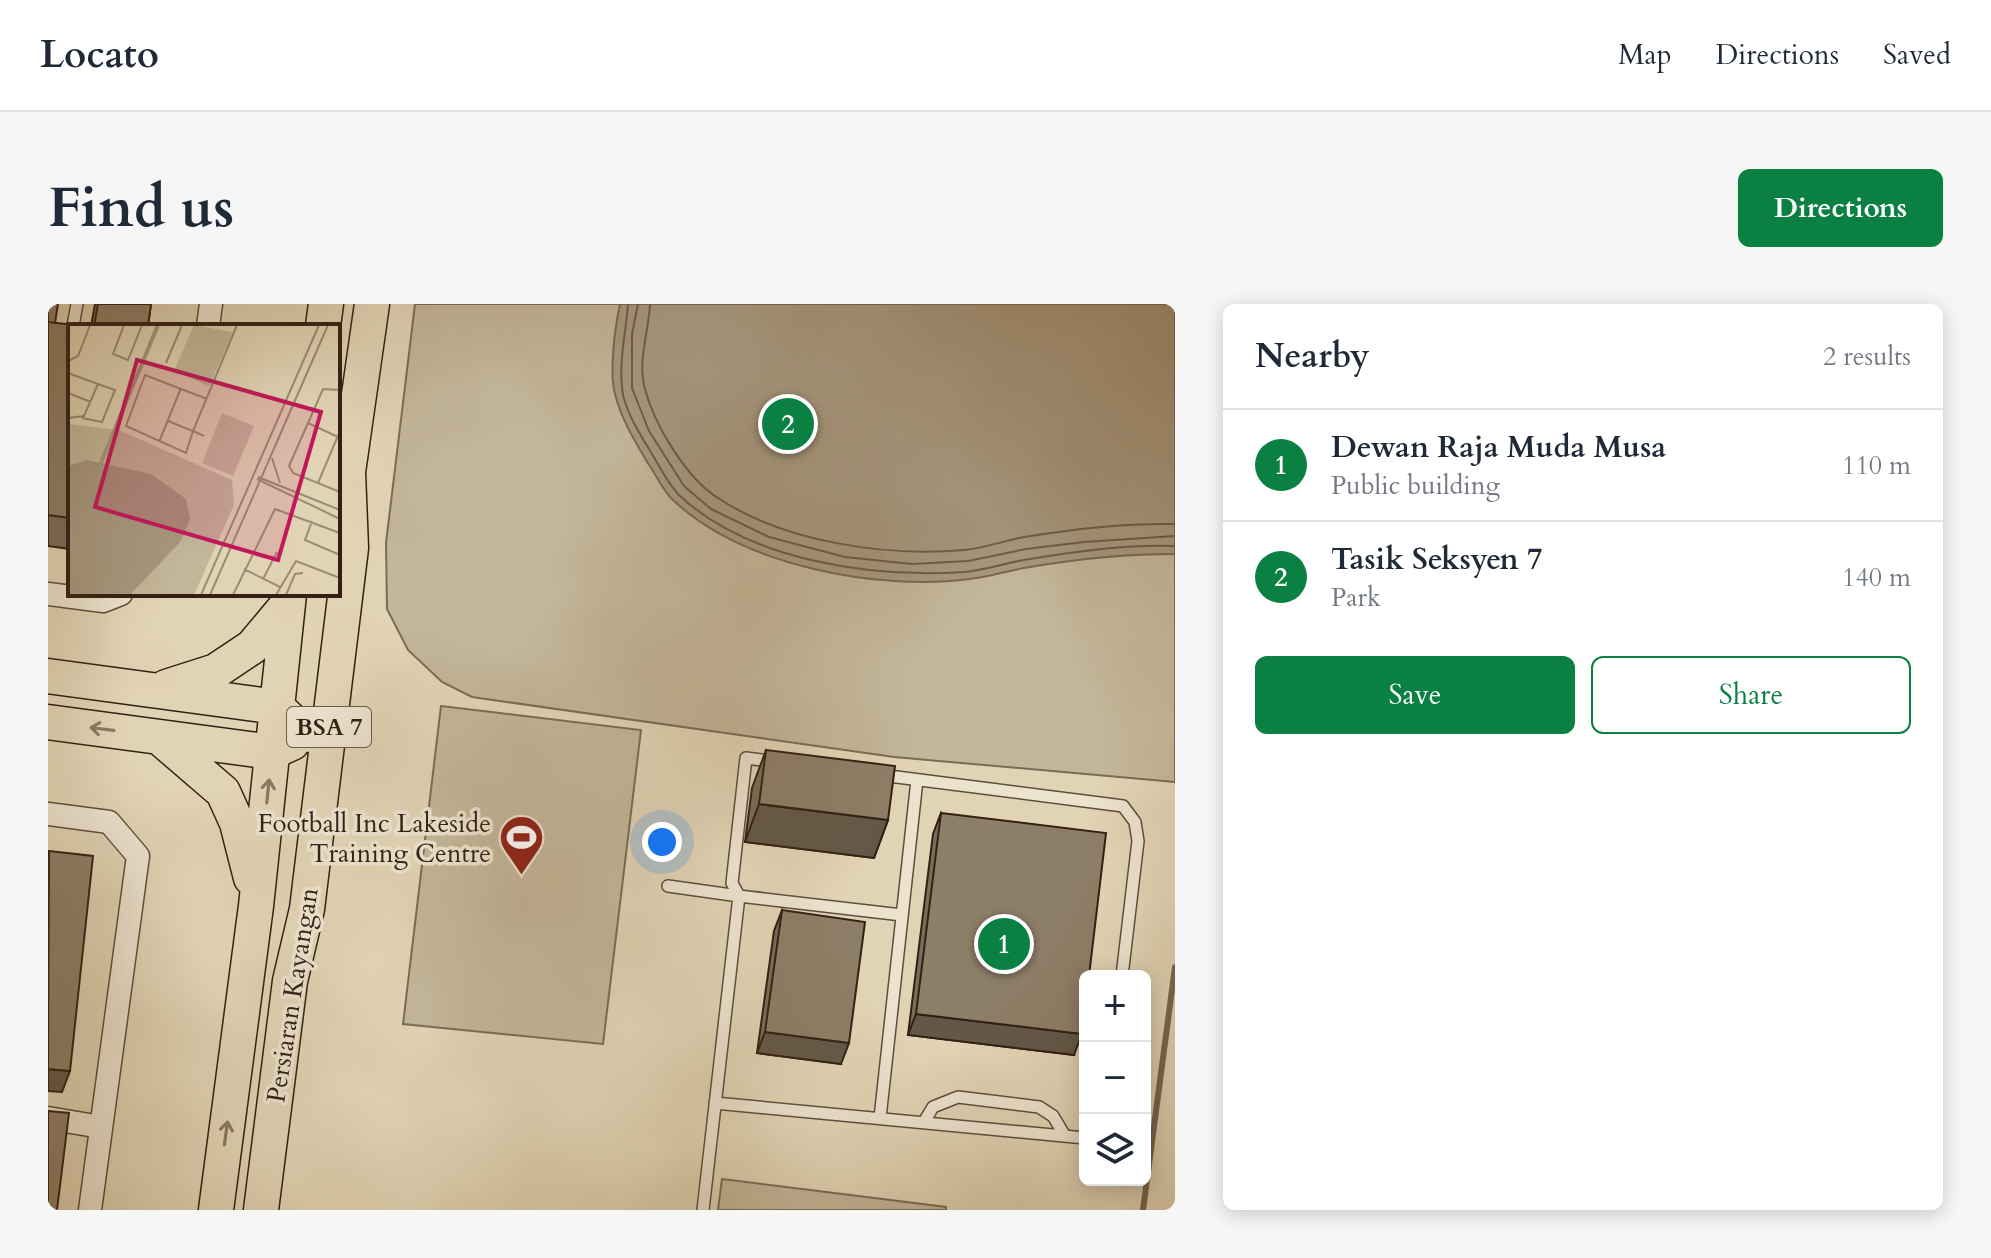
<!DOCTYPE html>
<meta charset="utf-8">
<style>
body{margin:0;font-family:Cardo,serif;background:#f6f6f7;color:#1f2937}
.controls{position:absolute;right:24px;bottom:24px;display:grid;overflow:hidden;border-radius:12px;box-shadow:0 4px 20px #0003}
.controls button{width:72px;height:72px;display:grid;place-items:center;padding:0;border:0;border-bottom:2px solid #e0e1e3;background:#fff;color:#1f2937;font:40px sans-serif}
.you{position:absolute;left:614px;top:538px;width:28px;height:28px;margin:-20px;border:6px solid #fff;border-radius:50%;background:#1a73e8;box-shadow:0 0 0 12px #1a73e833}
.badge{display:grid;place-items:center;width:52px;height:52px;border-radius:50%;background:#0b8043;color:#fff;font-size:26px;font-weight:700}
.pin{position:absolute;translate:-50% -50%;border:4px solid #fff;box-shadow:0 2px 8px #0006}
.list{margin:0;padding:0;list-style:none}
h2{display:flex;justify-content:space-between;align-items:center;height:104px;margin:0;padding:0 32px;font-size:34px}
h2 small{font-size:26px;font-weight:400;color:#747a83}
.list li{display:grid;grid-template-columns:52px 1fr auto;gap:24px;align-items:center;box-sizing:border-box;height:112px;padding:0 32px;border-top:2px solid #e0e1e3}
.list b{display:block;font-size:30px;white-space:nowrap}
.list p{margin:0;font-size:26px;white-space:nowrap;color:#747a83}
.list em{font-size:26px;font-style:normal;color:#747a83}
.actions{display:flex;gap:16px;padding:24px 32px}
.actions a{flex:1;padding:18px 0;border:2px solid #0b8043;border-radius:12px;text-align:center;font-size:28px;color:#0b8043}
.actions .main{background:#0b8043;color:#fff}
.icon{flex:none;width:44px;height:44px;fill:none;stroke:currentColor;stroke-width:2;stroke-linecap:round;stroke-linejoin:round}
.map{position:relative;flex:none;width:1127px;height:906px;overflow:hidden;border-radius:12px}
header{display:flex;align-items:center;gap:48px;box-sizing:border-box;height:112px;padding:0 40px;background:#fff;border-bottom:2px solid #e0e1e3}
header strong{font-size:38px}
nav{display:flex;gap:44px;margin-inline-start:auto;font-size:28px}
.intro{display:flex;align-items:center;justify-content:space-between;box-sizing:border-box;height:192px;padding:0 48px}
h1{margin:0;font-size:56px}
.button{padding:20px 36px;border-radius:12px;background:#0b8043;color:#fff;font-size:28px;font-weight:700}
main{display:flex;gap:48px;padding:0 48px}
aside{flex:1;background:#fff;border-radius:12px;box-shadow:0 4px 20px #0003}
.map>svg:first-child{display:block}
.green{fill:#c3b699;stroke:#7a6c56;stroke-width:2}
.water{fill:#a6977e;stroke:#786853;stroke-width:2}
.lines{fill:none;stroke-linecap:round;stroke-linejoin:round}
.shore{stroke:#6c5c48;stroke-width:2}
.stream{stroke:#786853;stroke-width:6}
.lane-casing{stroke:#5e4e3c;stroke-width:14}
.street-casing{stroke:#5e4e3c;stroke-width:25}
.primary-casing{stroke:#322113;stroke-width:37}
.lane{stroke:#ece3cf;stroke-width:11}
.street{stroke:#ece3cf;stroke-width:22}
.primary{stroke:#e1d4b5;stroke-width:34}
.wall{fill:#796c59;stroke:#322113;stroke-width:2}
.shaded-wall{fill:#635848;stroke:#322113;stroke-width:2}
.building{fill:#8d7e67;stroke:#322113;stroke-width:2}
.oneway{stroke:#8a7a64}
.labels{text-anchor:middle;stroke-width:7;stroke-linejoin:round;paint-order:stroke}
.shield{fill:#ece3cf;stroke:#6a5b4b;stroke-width:2}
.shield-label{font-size:24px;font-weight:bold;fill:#322113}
.poi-label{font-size:26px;fill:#322113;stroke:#ece3cf;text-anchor:end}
.street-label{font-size:26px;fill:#322113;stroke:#ece3cf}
.inset-river{fill:none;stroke:#a6977e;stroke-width:4}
.inset-road{fill:none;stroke:#9b8c74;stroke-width:2}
.view{fill:#c2185b;fill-opacity:0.15;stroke:#c2185b;stroke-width:4}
.inset-edge{fill:none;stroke:#322113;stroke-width:4}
</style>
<header>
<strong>Locato</strong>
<nav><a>Map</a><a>Directions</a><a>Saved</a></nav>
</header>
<div class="intro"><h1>Find us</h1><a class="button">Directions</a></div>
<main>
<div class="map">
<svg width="1127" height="906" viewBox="0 0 1127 906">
<rect width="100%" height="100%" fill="#e1d4b5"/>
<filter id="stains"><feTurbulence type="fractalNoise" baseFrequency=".0025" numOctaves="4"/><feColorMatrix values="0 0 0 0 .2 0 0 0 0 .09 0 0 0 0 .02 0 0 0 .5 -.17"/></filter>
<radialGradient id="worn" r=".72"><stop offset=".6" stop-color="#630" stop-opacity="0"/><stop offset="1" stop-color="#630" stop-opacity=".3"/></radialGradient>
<path class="green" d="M367,0H1127V478L846,453L424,393L394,378L360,346L339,305L338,239Z
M393,402L593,426L555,740L355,720Z
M674,875L898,903V906H670Z"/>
<path class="water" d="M572,0H1127V250C1079,250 1029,255 982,263C962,266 942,273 922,275C829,287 695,262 625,196C615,187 609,172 601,161C588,139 573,115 567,90C561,68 567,23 572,0Z"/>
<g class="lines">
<path class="shore" d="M580,0C578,28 571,56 574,84C576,106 593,132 604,150C612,163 620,180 631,191C701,257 824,274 916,268C938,266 960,258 982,255C1029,247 1079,240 1127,242
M590,0L584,30V84L601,127L636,182L663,205L721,233L797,253L864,260L920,257L978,245L1036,238L1127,232
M602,0C601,27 589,57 597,85C606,120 638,174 670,194C736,238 838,253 916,246C936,244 956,237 976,233C1025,225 1077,219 1127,220"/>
<path class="stream" d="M1095,906L1127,663"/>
<defs>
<path id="lane" d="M25,22L29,0
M729,458L698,454L684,579L691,592L854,611
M833,471L1075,502L1087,518L1090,537L1074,672
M620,582L691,592L655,906
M667,799L1037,834
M832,814L869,476
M876,818L885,803L910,793L991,803L1005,812L1017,832"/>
<path id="street" d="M160,22L163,0
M0,290L55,297L73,290
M0,510L61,518L90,552L42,906
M0,814L53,823"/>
<path id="primary" d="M275,22L278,0
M0,372L229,403L258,431
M118,383L168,367L204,343L240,300
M0,418L224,448L244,439
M111,433L175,488L189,519L203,574
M168,906L208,602L241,290
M213,906L242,677L259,605L303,244L300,168L324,0"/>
</defs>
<use href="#lane" class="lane-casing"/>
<use href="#street" class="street-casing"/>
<use href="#primary" class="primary-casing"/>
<use href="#lane" class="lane"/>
<use href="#street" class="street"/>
<use href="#primary" class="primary"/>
</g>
<path class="wall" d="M0,0L7,19L22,22V245L0,242Z
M47,0H103L100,22H43Z
M718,446L840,516L826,554L697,538L704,484Z
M893,509L1026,751L860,731L885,530Z
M734,606L793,760L709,749L726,627Z"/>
<path class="shaded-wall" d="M711,500L840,516L826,554L697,538Z
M868,710L1034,730L1026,751L860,731Z
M717,728L801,739L793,760L709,749Z
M0,765L22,767L14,788L0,787Z"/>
<path class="building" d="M0,0H10L7,19L0,18Z
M50,0H103L100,22H46Z
M0,18L35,22H22V214L0,211Z
M718,446L847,462L840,516L711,500Z
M893,509L1058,529L1041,672H1037V703L1034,730L868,710Z
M1,547L45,552L22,767L0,765Z
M734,606L817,618L801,739L717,728Z
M0,807L21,809L9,906H0Z"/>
<defs><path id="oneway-shaft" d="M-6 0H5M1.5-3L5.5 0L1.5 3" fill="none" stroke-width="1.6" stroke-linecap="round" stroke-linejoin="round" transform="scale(2)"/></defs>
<g class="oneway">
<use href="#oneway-shaft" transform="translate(54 425) rotate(-173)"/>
<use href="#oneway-shaft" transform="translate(220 487) rotate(-84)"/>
<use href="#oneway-shaft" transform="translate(178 829) rotate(-82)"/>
</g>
<defs>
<symbol id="stadium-pin" viewBox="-11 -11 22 30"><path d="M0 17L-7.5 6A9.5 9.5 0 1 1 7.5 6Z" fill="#8f2418" stroke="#ece3cf"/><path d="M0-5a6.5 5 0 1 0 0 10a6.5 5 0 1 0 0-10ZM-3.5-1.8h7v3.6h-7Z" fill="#fff"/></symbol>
</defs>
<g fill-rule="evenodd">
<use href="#stadium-pin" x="448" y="508" width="51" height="69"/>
</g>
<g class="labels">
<rect class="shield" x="239" y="403" width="84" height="40" rx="6"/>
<g class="shield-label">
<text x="281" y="431">BSA 7</text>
</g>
<g class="poi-label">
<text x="443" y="528">Football Inc Lakeside<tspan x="443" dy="30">Training Centre</tspan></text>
</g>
<g class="street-label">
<text transform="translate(244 691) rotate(-81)" y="9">Persiaran Kayangan</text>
</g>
</g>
<g transform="translate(20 20)">
<rect width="272" height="272" fill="#e1d4b5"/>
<path d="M126,1L165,8L141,62L106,47ZM154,89L186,102L165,152L134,139ZM0,100L51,106L164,156L166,181L126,271H0Z" fill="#c3b699"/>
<path d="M19,136L83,150L118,175L122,195L112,218L62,271H0V142Z" fill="#a6977e"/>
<path class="inset-river" d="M32,141L90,1"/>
<path class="inset-road" d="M56,1L45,30L60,36L74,1M0,37L10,32L22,1M98,39L114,1M0,49L30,60L16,92L0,94M272,66L255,65L221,142L225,149L272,168M0,69L23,78M14,94L34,98L47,66L30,60M100,97L125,107L118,129L58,102L77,51L139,75M240,99L270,113M136,112L125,107L169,1M91,118L113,64M204,134L212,159M190,153L272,186M189,155L272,195M250,159L272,107M244,197L237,216L272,231M176,245L212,263M195,255L209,228M133,271L251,1M142,271L260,1M165,271L207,185L272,209M208,271L228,237L272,254M218,271L227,250L235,249"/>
<path class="view" d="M69,36L253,88L210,236L27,183Z"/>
<rect width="272" height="272" class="inset-edge"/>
</g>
<rect width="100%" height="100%" filter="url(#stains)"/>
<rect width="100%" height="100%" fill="url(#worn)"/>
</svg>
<div class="controls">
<button>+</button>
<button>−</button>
<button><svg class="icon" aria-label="layers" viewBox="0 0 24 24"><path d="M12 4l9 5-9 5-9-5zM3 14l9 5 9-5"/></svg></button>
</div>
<div class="you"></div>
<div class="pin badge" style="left:956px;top:640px">1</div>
<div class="pin badge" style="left:740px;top:120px">2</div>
</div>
<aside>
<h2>Nearby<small>2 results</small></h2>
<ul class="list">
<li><span class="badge">1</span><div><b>Dewan Raja Muda Musa</b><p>Public building</p></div><em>110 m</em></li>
<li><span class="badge">2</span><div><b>Tasik Seksyen 7</b><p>Park</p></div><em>140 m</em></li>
</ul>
<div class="actions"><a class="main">Save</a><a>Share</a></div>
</aside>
</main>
